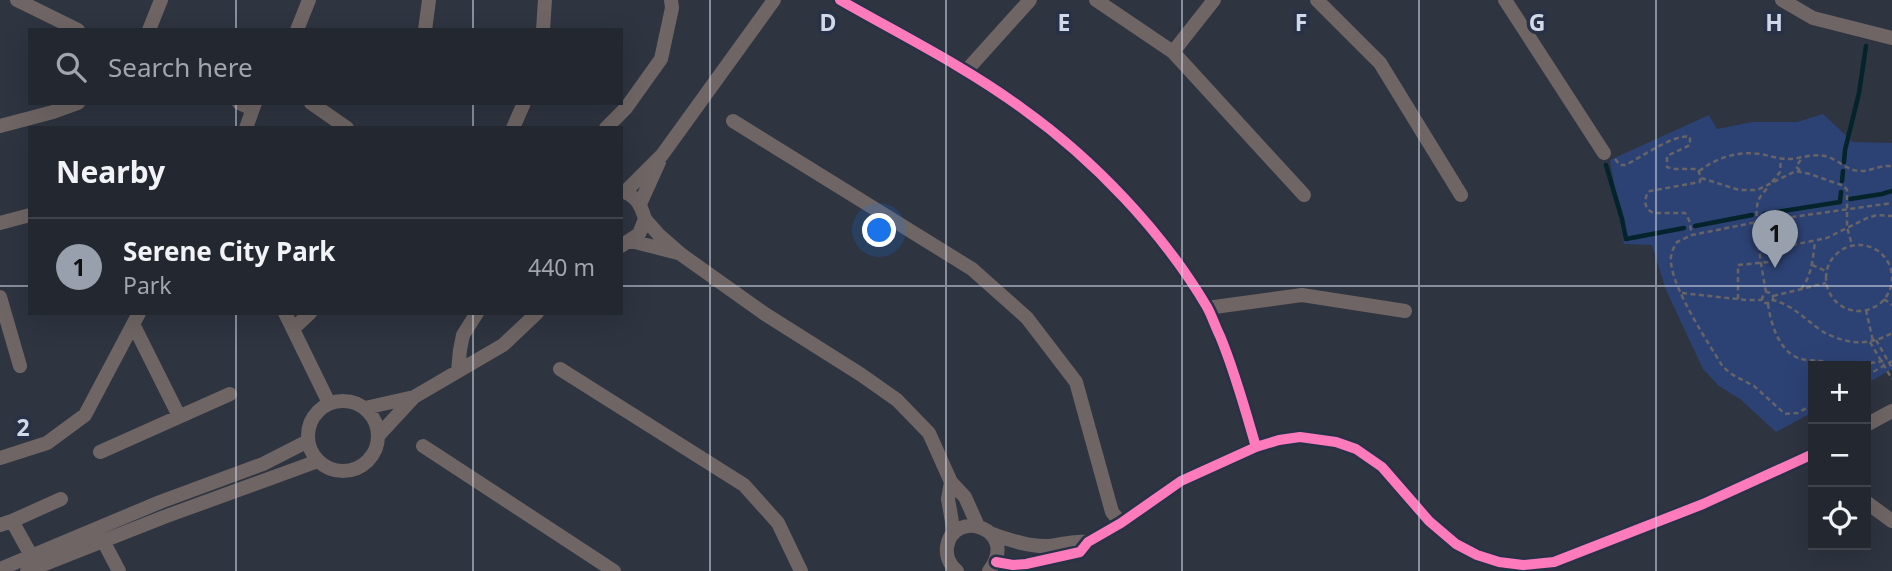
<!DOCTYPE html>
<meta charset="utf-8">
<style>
body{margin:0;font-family:"Noto Sans",sans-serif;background:#2e333c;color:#f1f3f6}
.controls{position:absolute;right:21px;bottom:21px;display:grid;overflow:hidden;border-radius:0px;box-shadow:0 7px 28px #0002}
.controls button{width:63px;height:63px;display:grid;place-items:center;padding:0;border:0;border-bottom:2px solid #3f444c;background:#222730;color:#f1f3f6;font:35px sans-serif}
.you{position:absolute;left:880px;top:231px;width:24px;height:24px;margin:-18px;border:5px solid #fff;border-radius:50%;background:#1a73e8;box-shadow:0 0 0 10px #1a73e833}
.badge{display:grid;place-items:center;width:46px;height:46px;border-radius:50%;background:#989fad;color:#111;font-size:23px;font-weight:700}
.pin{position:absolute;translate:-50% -58px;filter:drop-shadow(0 2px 4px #0008)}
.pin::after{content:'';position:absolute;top:37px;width:24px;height:21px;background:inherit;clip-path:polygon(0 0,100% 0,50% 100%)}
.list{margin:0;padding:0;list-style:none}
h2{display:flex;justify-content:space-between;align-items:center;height:91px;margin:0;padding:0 28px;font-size:30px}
h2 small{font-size:23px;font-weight:400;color:#a2a5ab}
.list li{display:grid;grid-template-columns:46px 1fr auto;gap:21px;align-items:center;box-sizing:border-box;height:98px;padding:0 28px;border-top:2px solid #3f444c}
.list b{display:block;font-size:26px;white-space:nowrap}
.list p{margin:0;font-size:23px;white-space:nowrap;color:#a2a5ab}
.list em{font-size:23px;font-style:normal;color:#a2a5ab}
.icon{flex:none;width:38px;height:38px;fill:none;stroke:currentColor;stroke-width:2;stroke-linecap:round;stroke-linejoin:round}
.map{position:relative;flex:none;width:1892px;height:571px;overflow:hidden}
.search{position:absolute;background:#222730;box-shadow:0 7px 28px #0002;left:28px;top:28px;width:595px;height:77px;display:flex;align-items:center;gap:18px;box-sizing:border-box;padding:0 24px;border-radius:0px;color:#a2a5ab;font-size:26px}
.panel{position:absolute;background:#222730;box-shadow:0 7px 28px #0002;left:28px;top:126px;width:595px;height:189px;border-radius:0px}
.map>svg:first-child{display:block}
.green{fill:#2d4274}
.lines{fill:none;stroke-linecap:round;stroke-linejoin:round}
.stream{stroke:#04232a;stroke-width:4.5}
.path{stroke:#676366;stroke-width:2.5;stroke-dasharray:5 3.5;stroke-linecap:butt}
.minor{stroke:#6f6565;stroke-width:14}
.cycleway-casing{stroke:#273147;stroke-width:15}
.cycleway{stroke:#fd7abc;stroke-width:10}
.grid{fill:none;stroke:#d1d8e7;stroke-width:2;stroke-opacity:0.55}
.grid-label{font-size:23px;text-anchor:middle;font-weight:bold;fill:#d1d8e7;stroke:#273147;stroke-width:7;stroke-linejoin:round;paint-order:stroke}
</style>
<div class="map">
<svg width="1892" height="571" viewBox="0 0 1892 571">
<rect width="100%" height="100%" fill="#2e3440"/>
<path class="green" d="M1823,114L1853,142L1892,143V369L1866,384V366H1813V412L1776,432L1740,399L1719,386L1703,369L1666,290L1652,245L1624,244L1610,160L1709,115L1717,129L1752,122H1797Z"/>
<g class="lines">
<path class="stream" d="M1844,162L1845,150L1859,93L1866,46
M1606,165L1622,219L1626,239L1684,228
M1842,181L1843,171
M1850,199L1882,194L1892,191
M1764,214L1840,202L1841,192
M1695,226L1752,215"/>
<path class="path" d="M1615,159L1620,165H1625C1641,158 1674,133 1690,137V145L1667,156V167L1673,169H1698L1700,175V182L1650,191L1647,193L1645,202L1647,209L1653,213H1685L1689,220L1692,235
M1800,170L1796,167L1801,159
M1699,171C1718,157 1738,151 1761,154C1770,156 1779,159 1788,159C1800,159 1813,153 1825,156C1838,159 1847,171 1860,171C1869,172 1879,165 1892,166
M1701,178L1739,190H1757L1796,171L1810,174L1844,186L1847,190V227L1852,245
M1772,182L1780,172L1781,158
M1826 278a33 33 0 1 1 66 0a33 33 0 1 1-66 0Z
M1812,265L1826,271
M1801,289C1812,276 1813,257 1815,241
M1766,292C1762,271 1753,220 1758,201C1760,196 1765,191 1768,187
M1682,293L1746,300H1762
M1773,296L1826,283
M1738,299V265L1768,262L1792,245L1827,238L1867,218L1877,215L1892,216
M1884,299L1892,305
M1773,300V296L1771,293L1766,292L1762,298L1764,303H1770L1773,300C1792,305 1804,318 1819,329C1824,333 1829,335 1834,337C1855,345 1872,344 1892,333
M1768,304C1771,326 1781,358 1807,360C1817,361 1825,360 1834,366
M1866,310L1873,341
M1876,340L1892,368
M1870,342L1892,379
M1862,366C1870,361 1879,364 1887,359
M1866,376L1892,361
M1813,404L1798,413L1785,414L1754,386L1733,375L1723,367C1707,341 1674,291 1671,263C1670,255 1673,248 1677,242L1692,235L1757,222L1892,203"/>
<path class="minor" d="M17,0L78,30
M840,0C901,35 966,67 1023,109C1093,159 1163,232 1207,307C1212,316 1215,326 1220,336C1235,372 1245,409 1256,447
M1096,0L1173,52L1304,195
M1317,0L1380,63L1461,195
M1505,0L1604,153
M1782,0L1813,18L1892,38
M149,30L161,0
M297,30L309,0
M425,30L429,0
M543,30L545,0
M1173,52L1214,0
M966,71L1030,0
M239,103L252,109
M311,103L347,128
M733,121L972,269L1027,318L1076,382L1112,512L1121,523
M0,126L53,112L78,103
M246,128L255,103
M513,128L524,103
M606,128L626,108L661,59L672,8L671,0
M621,191C636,195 641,205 645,219L639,234L621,246
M625,192L662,155L774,0
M640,204L659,162
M645,219L659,235L682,255L765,314L860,374L897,400L929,433L951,482L965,497L978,526
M0,223L30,215
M631,241L678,253
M0,297L20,366
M1207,308L1302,295L1405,311
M285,313L329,403
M133,324L179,416
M293,329L310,313
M560,369L744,485L778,523L801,571
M458,371L460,350L463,335L477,313
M308 436a35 35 0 1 1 70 0a35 35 0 1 1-70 0Z
M365,408L414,397
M1866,425L1892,411
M378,436L414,397L503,345L537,313
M423,446L614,571
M100,452L230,394
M0,458L47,443L85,415L139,313
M951,482L948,499L954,533
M1866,502L1892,521
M12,521L61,499
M0,525L12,521L32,557
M992,534C1010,540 1029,547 1048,546C1063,545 1073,540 1088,542
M100,535L119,571
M996,562L1013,565L1026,564L1080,552L1088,542L1121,523L1181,481L1256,447L1279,440L1300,437L1336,442L1356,449L1382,467L1429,521L1456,544L1477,555L1499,562L1523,565L1554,562L1703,504L1813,454
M0,569L160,502L263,464L308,441
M27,571L164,517L318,461
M957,571C949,564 946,557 947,547C953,507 1021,529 989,571"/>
<defs>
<path id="cycleway" d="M840,0C901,35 966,67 1023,109C1093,159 1163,232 1207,307C1212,316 1215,326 1220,336C1235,372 1245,409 1256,447
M996,562L1013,565L1026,564L1080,552L1088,542L1121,523L1181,481L1256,447L1279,440L1300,437L1336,442L1356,449L1382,467L1429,521L1456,544L1477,555L1499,562L1523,565L1554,562L1703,504L1813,454"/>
</defs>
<use href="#cycleway" class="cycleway-casing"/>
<use href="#cycleway" class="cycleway"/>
</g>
<path class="grid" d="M236,0V30M473,0V30M710,0V571M946,0V571M1182,0V571M1419,0V571M1656,0V571M236,103V128M473,103V128M0,286H30M621,286H1892M236,313V571M473,313V571"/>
<g class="grid-label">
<text x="828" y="31">D</text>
<text x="1064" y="31">E</text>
<text x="1301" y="31">F</text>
<text x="1537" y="31">G</text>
<text x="1774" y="31">H</text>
<text x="23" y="436">2</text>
</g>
</svg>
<div class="controls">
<button>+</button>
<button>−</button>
<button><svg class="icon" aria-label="locate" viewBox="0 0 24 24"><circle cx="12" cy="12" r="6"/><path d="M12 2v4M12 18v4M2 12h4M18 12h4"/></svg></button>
</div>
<div class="you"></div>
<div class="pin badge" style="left:1775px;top:268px">1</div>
<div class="search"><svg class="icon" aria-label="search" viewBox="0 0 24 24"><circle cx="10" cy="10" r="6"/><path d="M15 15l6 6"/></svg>Search here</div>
<section class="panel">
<h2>Nearby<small></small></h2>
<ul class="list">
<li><span class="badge">1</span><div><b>Serene City Park</b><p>Park</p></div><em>440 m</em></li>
</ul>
</section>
</div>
